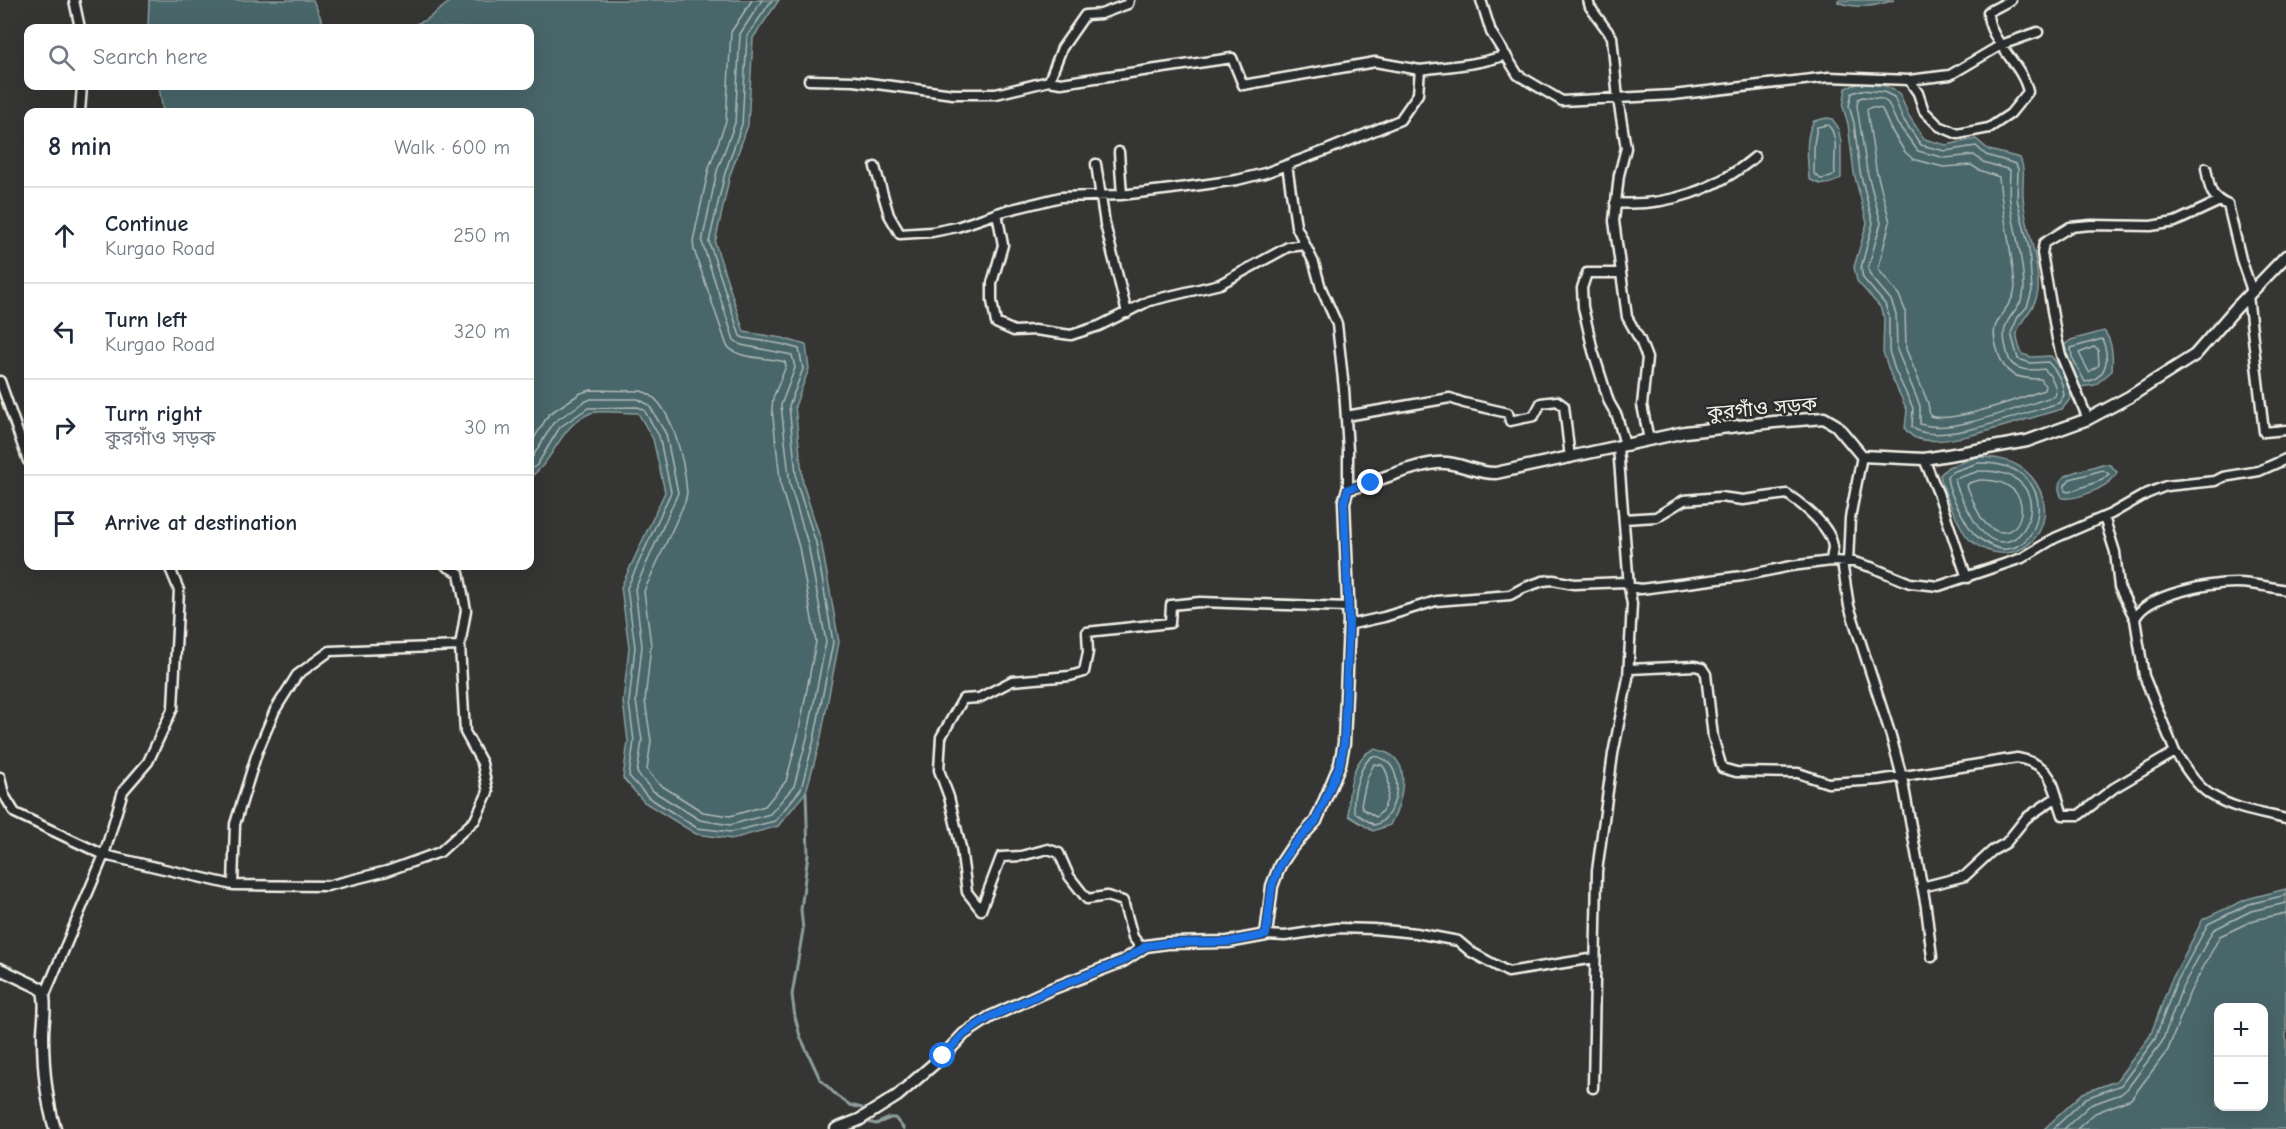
<!DOCTYPE html>
<meta charset="utf-8">
<style>
body{margin:0;font-family:"Comic Neue","Noto Sans Bengali",sans-serif;background:#f6f6f7;color:#1f2937}
.controls{position:absolute;right:18px;bottom:18px;display:grid;overflow:hidden;border-radius:12px;box-shadow:0 6px 24px #0002}
.controls button{width:54px;height:54px;display:grid;place-items:center;padding:0;border:0;border-bottom:2px solid #e0e1e3;background:#fff;color:#1f2937;font:30px sans-serif}
.stop{position:absolute;width:18px;height:18px;margin:-14px;border:4px solid #1a73e8;border-radius:50%;background:#fff}
.stop.end{background:#1a73e8;border-color:#fff;box-shadow:0 2px 6px #0008}
.list{margin:0;padding:0;list-style:none}
h2{display:flex;justify-content:space-between;align-items:center;height:78px;margin:0;padding:0 24px;font-size:26px}
h2 small{font-size:20px;font-weight:400;color:#747a83}
.list li{display:grid;grid-template-columns:39px 1fr auto;gap:18px;align-items:center;box-sizing:border-box;height:96px;padding:0 24px;border-top:2px solid #e0e1e3}
.list b{display:block;font-size:22px;white-space:nowrap}
.list p{margin:0;font-size:20px;white-space:nowrap;color:#747a83}
.list em{font-size:20px;font-style:normal;color:#747a83}
.icon{flex:none;width:33px;height:33px;fill:none;stroke:currentColor;stroke-width:2;stroke-linecap:round;stroke-linejoin:round}
.map{position:relative;flex:none;width:2286px;height:1129px;overflow:hidden}
.search{position:absolute;background:#fff;box-shadow:0 6px 24px #0002;left:24px;top:24px;width:510px;height:66px;display:flex;align-items:center;gap:15px;box-sizing:border-box;padding:0 21px;border-radius:12px;color:#747a83;font-size:22px}
.panel{position:absolute;background:#fff;box-shadow:0 6px 24px #0002;left:24px;top:108px;width:510px;height:462px;border-radius:12px}
.map>svg:first-child{display:block}
.water{fill:#48666b;stroke:#8d9e9d;stroke-width:1.5;fill-rule:evenodd}
.lines{fill:none;stroke-linecap:round;stroke-linejoin:round}
.shore{stroke:#afb9b6;stroke-width:1.5}
.stream{stroke:#8d9e9d;stroke-width:3}
.minor-casing{stroke:#f4f1e8;stroke-width:13}
.tertiary-casing{stroke:#f4f1e8;stroke-width:15}
.minor{stroke:#2a2d2e;stroke-width:8}
.tertiary{stroke:#2a2d2e;stroke-width:10}
.route{stroke:#1a73e8;stroke-width:8}
.labels{text-anchor:middle;stroke-width:5;stroke-linejoin:round;paint-order:stroke}
.street-label{font-size:20px;fill:#f4f1e8;stroke:#2a2d2e}
</style>
<div class="map">
<svg width="2286" height="1129" viewBox="0 0 2286 1129">
<rect width="100%" height="100%" fill="#353634"/>
<filter id="ink" filterUnits="userSpaceOnUse"><feTurbulence type="fractalNoise" baseFrequency=".0167" numOctaves="2"/><feDisplacementMap in="SourceGraphic" scale="12" xChannelSelector="R" yChannelSelector="G"/><feConvolveMatrix kernelMatrix="1 2 1 2 8 2 1 2 1" color-interpolation-filters="sRGB"/></filter>
<g filter="url(#ink)">
<path class="water" d="M149,0H313L325,28H148Z
M452,0H779L753,38L748,125L730,175L715,243L744,332L782,338L806,345L809,369L795,406L803,484L821,541L839,642L820,742L806,792L778,826L732,839L696,834L644,802L623,778L628,741L623,702L629,647L621,587L665,492L653,439L638,413C626,413 601,410 591,413C559,425 555,461 530,477V112H163L159,86H530V28H405L426,20Z
M1838,0H1894C1874,7 1857,9 1838,2Z
M1860,83L1886,86L1899,93L1909,116L1924,139L1946,145L1976,139L1989,150L2020,158C2026,170 2022,181 2023,195C2024,226 2040,257 2038,291C2036,310 2016,323 2017,336C2017,342 2020,349 2022,354L2031,357L2051,356C2063,369 2068,381 2071,398L2062,409C2028,417 1947,450 1916,438C1912,437 1908,432 1905,429L1907,410L1890,373L1883,352L1884,318L1880,307L1857,281L1854,267L1867,223L1854,173L1848,124L1843,107L1846,88Z
M1827,118L1832,119L1838,127L1841,143V178C1829,186 1821,186 1809,179C1808,160 1804,137 1814,121Z
M2104,331C2113,342 2113,357 2112,371L2095,385L2080,387L2066,358L2063,346L2071,340Z
M1977,457C2001,457 2023,462 2036,483C2065,529 2014,577 1970,540C1964,535 1960,524 1956,517C1949,503 1943,489 1940,475L1948,467Z
M2102,464L2110,465L2117,472C2111,487 2077,500 2062,498C2048,471 2085,471 2102,464Z
M1374,749C1378,750 1383,751 1387,753C1414,764 1400,807 1390,825L1373,831L1349,816C1347,794 1351,758 1374,749Z
M2286,889V1129H2044L2083,1093L2116,1081L2150,1036L2170,983L2203,919L2247,899ZM2218,1008H2264V1106H2218Z"/>
<g class="lines">
<path class="shore" d="M1861,90L1884,92L1894,97L1903,119L1921,145L1945,151L1976,146L1986,155L2016,164L2018,169L2017,199L2029,248L2032,291L2027,307L2018,317L2011,333L2018,359L2031,363L2048,362C2057,371 2063,382 2064,395L2059,403C2029,411 1936,449 1912,427L1913,408L1895,370L1889,351V316L1885,304L1863,278L1861,268L1873,223L1860,172L1854,123L1849,106L1852,93Z
M1862,97L1882,99L1888,103L1897,123L1918,151L1945,158L1974,155L1983,162L2010,170C2010,180 2008,191 2010,202C2014,231 2024,259 2024,289C2023,313 1997,316 2006,348C2007,352 2008,357 2010,361C2017,372 2033,370 2044,369C2051,375 2058,387 2055,396C2021,406 1952,435 1920,424V406L1897,350L1896,314L1891,300L1870,275L1868,268L1881,223L1867,171L1857,106L1858,99Z
M1871,107L1882,109L1890,128L1905,152L1913,159L1943,167L1971,165L1979,170L1999,177C2002,214 2012,249 2015,286C2015,301 2000,313 1995,327C1993,335 1995,342 1997,349C2004,375 2015,379 2041,379L2045,386L2044,390C2020,398 1952,424 1930,416L1928,403L1906,349L1905,310L1899,295L1878,269L1890,222L1876,169L1867,110Z
M1828,125C1840,137 1833,159 1835,174L1831,177L1821,179L1814,174V144L1817,127Z
M2102,339C2110,357 2108,378 2085,382L2072,357L2071,348Z
M2094,347L2098,349L2099,365L2089,372L2079,353Z
M530,445L549,414L581,393L591,390L641,391C672,398 685,465 687,493L685,502L644,591L651,645L645,701L651,741L647,770L659,784L703,812L730,816L765,806L786,781L798,736L816,642L799,547L781,487L772,409L773,398L786,366L785,362C766,356 741,361 727,346L694,250L693,241L709,168L726,121L731,32L752,0
M530,461L554,422L584,402L591,399H638L649,405L666,434L678,493L635,589L642,646L636,701L642,741L637,773L653,791L700,820L730,825L770,814L794,786L807,738L826,642L808,544L790,485L781,405L795,368L792,355L741,345L734,340L702,242L717,171L735,123L740,34L762,0
M1978,463C2073,461 2039,574 1988,544C1977,538 1972,533 1966,522C1959,509 1948,492 1947,476L1952,472Z
M530,470L537,465L560,427L588,408L638,407L644,410L659,436L671,492L627,588L635,647L629,702L634,741L629,776L648,797L697,828L731,832L775,821L801,789L814,740L833,642L816,543L797,484L789,406L803,369L799,349L781,344L744,338L740,336L709,242L725,173L742,124L747,36L772,0
M2103,470L2109,474L2102,480L2069,492L2065,491V485L2070,479Z
M1979,471C2076,468 2014,594 1972,517C1966,506 1957,492 1955,479Z
M1980,480C2046,477 2021,557 1986,524C1977,515 1972,497 1967,486L1969,483Z
M1373,756C1411,760 1397,821 1374,825L1355,813C1351,799 1359,764 1373,756Z
M1374,764L1382,765C1393,777 1390,807 1376,817L1363,809L1361,805L1367,778Z
M2053,1129L2086,1098L2121,1085L2155,1039L2175,985L2208,924L2249,904L2286,895
M2064,1129L2090,1105L2121,1094L2127,1089L2162,1042L2182,988L2213,930L2251,911L2286,903
M2077,1129L2095,1113L2131,1099L2168,1050L2190,992L2220,936L2254,920L2286,913"/>
<path class="stream" d="M806,792L808,854L801,910L803,930L792,995L795,1017L800,1036L820,1079L837,1096L850,1105L862,1108
M868,1122L876,1124L890,1118H895L904,1129"/>
<defs>
<path id="minor" d="M74,0L80,28
M1481,0L1491,32L1518,75L1562,101L1673,95L1829,77L1909,80L1918,93L1924,111L1939,126L1958,134L1989,128L2010,114L2028,92C2023,64 1987,40 1988,12L2011,0
M1588,0L1590,7L1612,37L1618,99L1626,148L1619,175L1614,221L1627,317L1640,340L1647,358L1642,405L1649,440
M809,80L854,81L953,94H996L1049,81L1062,48L1085,15L1101,14L1128,4L1129,0
M1909,80L1950,75L2001,45L2038,32
M1049,81L1061,83L1232,58L1243,85L1375,62L1420,70
M80,112L82,86
M1119,152L1122,195
M1096,164L1105,224L1127,313
M1287,165L1296,226L1314,263L1321,288L1337,324L1344,389L1348,450V489
M875,167L889,215L900,234L932,232L957,227L1004,211L1061,197L1121,195L1172,189L1237,180L1265,173L1327,150L1400,120L1418,94L1420,70C1449,66 1478,65 1506,55
M2206,168C2210,187 2208,196 2228,205L2241,259L2252,291
M1615,203C1666,207 1716,190 1755,157
M997,213L1003,245L992,283V301L996,323L1014,331L1035,330L1071,335L1099,326L1149,301L1220,284L1288,247L1305,245
M1621,273H1587L1582,288L1583,307L1593,351L1609,402L1617,416L1625,445
M2248,296L2264,432L2286,430
M0,381L28,461
M1346,416L1450,398L1464,403L1508,413L1510,421L1534,416L1541,403L1557,401L1564,406L1570,458
M2088,419L2061,355L2057,339L2042,253L2044,243L2070,227L2091,225L2151,226L2175,222L2220,201
M1618,447L1629,587L1641,589L1742,576L1791,566L1831,561L1854,562L1871,567L1910,583L1939,586L2022,558L2055,538L2111,514L2146,494L2166,486L2215,481L2223,477L2259,471L2286,459
M1924,459L1938,493L1967,578
M2104,517L2115,552L2119,587L2135,619
M1624,519L1656,517L1684,500L1720,497L1743,500L1787,494C1803,505 1831,527 1833,547C1833,551 1831,557 1831,561
M1842,562L1849,606L1891,736L1902,777L1926,907L1932,957
M1848,562L1850,518L1862,456
M1348,625L1384,617L1436,601L1510,595L1523,588L1543,581L1553,580L1574,584L1626,582L1629,587L1632,604L1628,678L1613,754L1597,871L1593,1088
M1629,669L1695,666L1702,668L1706,674L1713,737L1722,768L1736,772L1798,773L1828,783L1879,780L2017,758C2054,765 2052,784 2063,815H2079L2114,788L2175,752L2144,676L2135,619C2145,594 2211,583 2236,583C2252,583 2270,587 2286,590
M2175,752C2185,767 2196,786 2211,795C2233,809 2261,813 2286,819
M0,777L4,795L15,813L104,855L233,885L327,886L387,871L440,852L475,820L488,792L482,763L465,732L460,646L466,610L459,573L446,566
M233,885L235,824L257,753L275,710L297,675L330,651L460,646
M1922,887L1965,876L1992,851L2006,843L2026,818L2057,797
M1266,935L1285,936L1337,928L1373,929L1416,933L1458,941L1471,952L1508,972L1595,958
M1142,949L1133,937L1123,901L1107,896L1087,899L1069,876L1059,853L1048,849L1021,856L1001,857L981,910L967,892L961,848L949,797L939,770L941,737L963,699L979,698L1012,681L1070,676L1084,672L1088,652L1087,632L1170,623L1171,605L1200,602L1348,607
M44,997L104,855L123,791L148,762L173,708L179,590L169,566"/>
<path id="tertiary" d="M0,969L40,988L43,992C47,1005 43,1021 43,1035C43,1067 46,1099 55,1129
M836,1129L859,1120L897,1096L943,1056L964,1034L990,1017L1051,989L1123,961L1146,946L1167,943L1228,942L1266,935L1272,886L1280,865L1292,847L1316,821L1340,764L1344,743L1349,623L1344,502L1348,489C1377,482 1408,466 1437,463C1458,461 1476,474 1496,473L1685,432L1774,422L1824,418L1836,425L1862,456L1924,459L1960,453L2027,441L2088,419L2129,397L2195,355L2236,308L2286,256"/>
</defs>
<use href="#minor" class="minor-casing"/>
<use href="#tertiary" class="tertiary-casing"/>
<use href="#minor" class="minor"/>
<use href="#tertiary" class="tertiary"/>
</g>
</g>
<g class="lines" filter="url(#ink)">
<path class="route" d="M943,1056L964,1034L990,1017L1051,989L1123,961L1146,946L1167,943L1228,942L1266,935L1272,886L1280,865L1292,847L1316,821L1340,764L1344,743L1349,623L1344,502L1348,489L1371,483"/>
</g>
<g class="labels">
<g class="street-label">
<text transform="translate(1762 408) rotate(-5)" y="7">কুরগাঁও সড়ক</text>
</g>
</g>
</svg>
<div class="controls">
<button>+</button>
<button>−</button>
</div>
<div class="stop" style="left:943px;top:1056px"></div>
<div class="stop end" style="left:1371px;top:483px"></div>
<div class="search"><svg class="icon" aria-label="search" viewBox="0 0 24 24"><circle cx="10" cy="10" r="6"/><path d="M15 15l6 6"/></svg>Search here</div>
<section class="panel">
<h2>8 min<small>Walk · 600 m</small></h2>
<ul class="list">
<li><svg class="icon" aria-label="ahead" viewBox="0 0 24 24"><path d="M12 20V5M6 11l6-6 6 6"/></svg><div><b>Continue</b><p>Kurgao Road</p></div><em>250 m</em></li>
<li><svg class="icon" aria-label="left" viewBox="0 0 24 24"><path d="M17 20v-9H6M10 6l-5 5 5 5"/></svg><div><b>Turn left</b><p>Kurgao Road</p></div><em>320 m</em></li>
<li><svg class="icon" aria-label="right" viewBox="0 0 24 24"><path d="M7 20v-9h11M14 6l5 5-5 5"/></svg><div><b>Turn right</b><p>কুরগাঁও সড়ক</p></div><em>30 m</em></li>
<li><svg class="icon" aria-label="arrive" viewBox="0 0 24 24"><path d="M6 21V4h12l-3 4 3 4H6"/></svg><div><b>Arrive at destination</b></div></li>
</ul>
</section>
</div>
